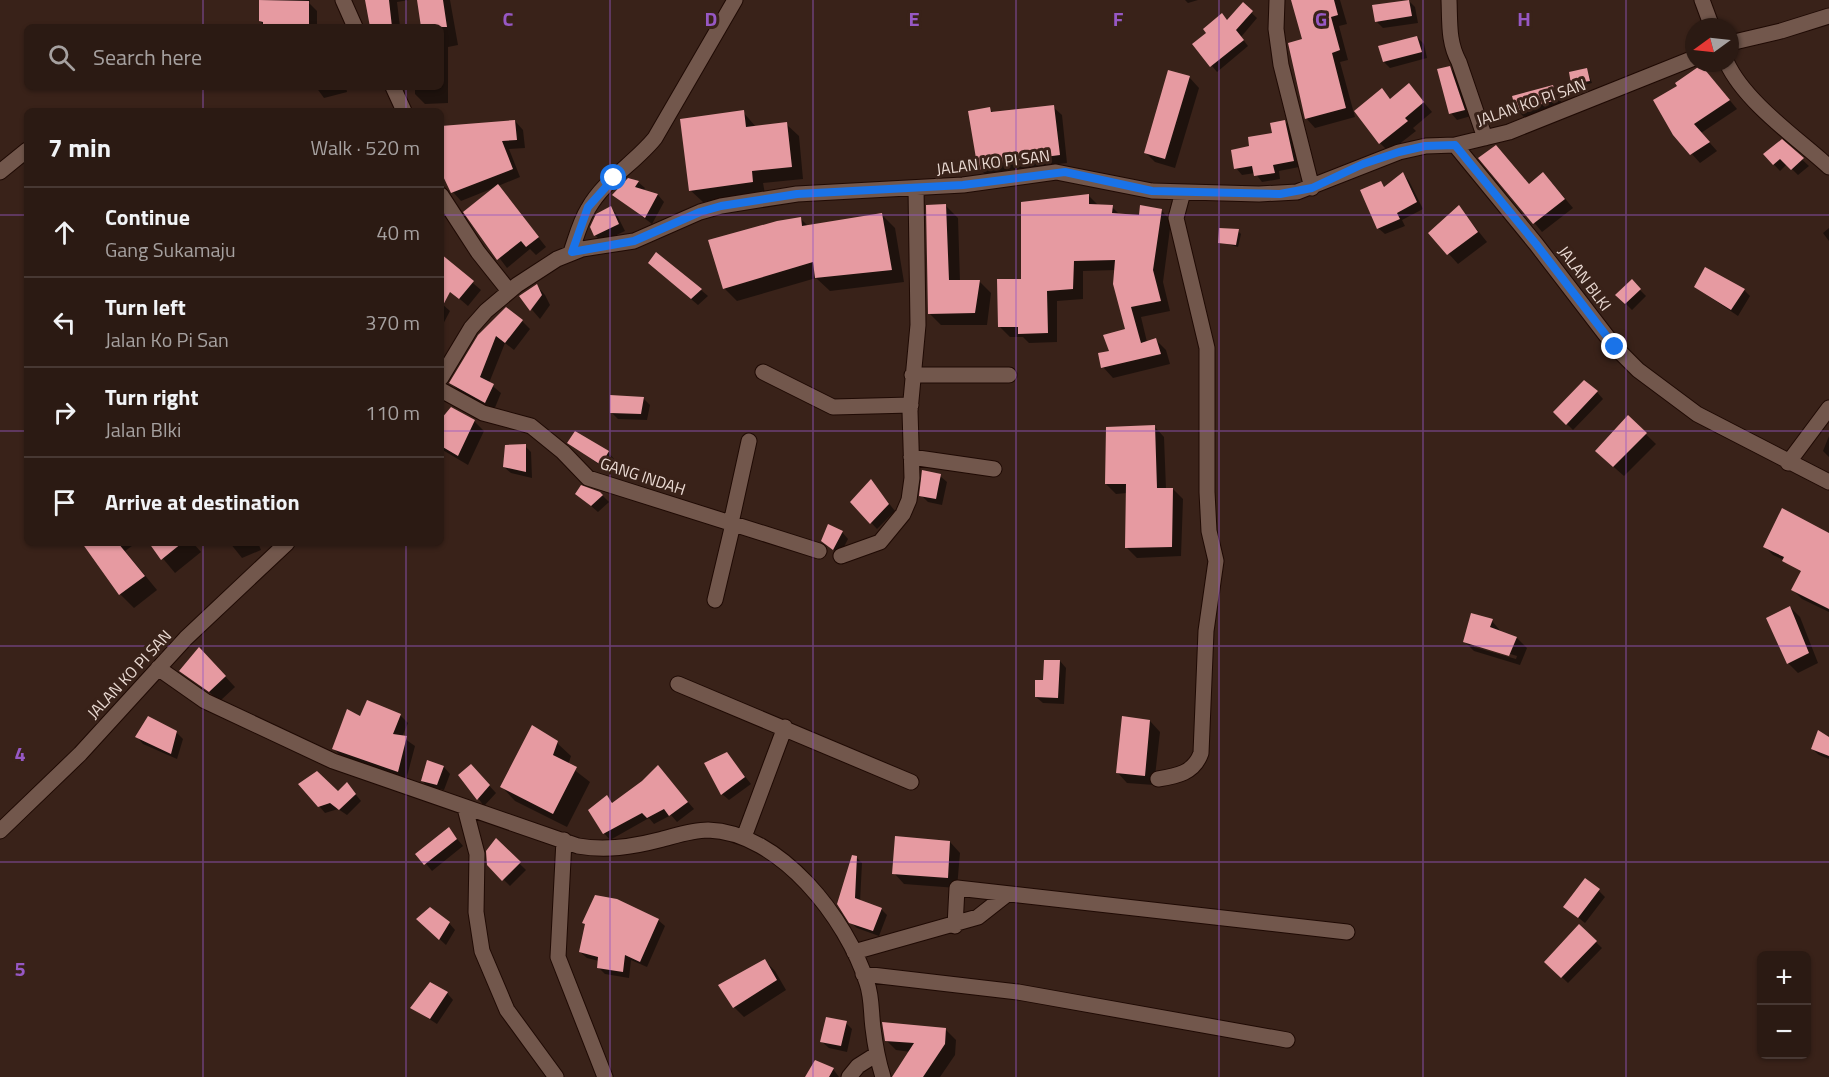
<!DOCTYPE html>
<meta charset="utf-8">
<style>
body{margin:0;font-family:"Titillium Web",sans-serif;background:#372721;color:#f1f3f6}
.controls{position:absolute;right:18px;bottom:18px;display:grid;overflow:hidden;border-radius:9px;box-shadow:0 2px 4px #0004}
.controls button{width:54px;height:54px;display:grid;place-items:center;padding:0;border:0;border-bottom:2px solid #473833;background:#2b1a13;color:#f1f3f6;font:30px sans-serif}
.compass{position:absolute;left:1685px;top:18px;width:54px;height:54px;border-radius:50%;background:#2b1a13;box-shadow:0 2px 4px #0004;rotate:255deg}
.stop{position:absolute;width:18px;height:18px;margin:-14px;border:4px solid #1a73e8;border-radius:50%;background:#fff}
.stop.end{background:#1a73e8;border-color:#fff;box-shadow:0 2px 6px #0008}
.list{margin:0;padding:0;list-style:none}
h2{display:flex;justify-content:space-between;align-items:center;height:78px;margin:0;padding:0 24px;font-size:26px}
h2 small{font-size:20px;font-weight:400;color:#a6a1a0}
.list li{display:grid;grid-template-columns:39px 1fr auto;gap:18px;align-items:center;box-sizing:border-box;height:90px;padding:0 24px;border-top:2px solid #473833}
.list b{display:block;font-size:22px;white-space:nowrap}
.list p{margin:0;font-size:20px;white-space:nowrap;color:#a6a1a0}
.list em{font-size:20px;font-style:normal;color:#a6a1a0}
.icon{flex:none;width:33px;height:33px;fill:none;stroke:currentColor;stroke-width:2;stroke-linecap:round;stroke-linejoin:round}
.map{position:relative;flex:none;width:1829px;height:1077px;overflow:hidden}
.search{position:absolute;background:#2b1a13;box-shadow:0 2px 4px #0004;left:24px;top:24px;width:420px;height:66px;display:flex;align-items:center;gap:15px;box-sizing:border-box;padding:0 21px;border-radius:9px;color:#a6a1a0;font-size:22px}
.panel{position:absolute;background:#2b1a13;box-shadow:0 2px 4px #0004;left:24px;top:108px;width:420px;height:438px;border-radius:9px}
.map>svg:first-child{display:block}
.shadow{fill:#0007;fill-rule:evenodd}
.building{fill:#e69aa1}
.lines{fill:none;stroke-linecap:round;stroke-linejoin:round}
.minor-casing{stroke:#1f0a04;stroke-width:17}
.minor{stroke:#72574c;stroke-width:15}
.route{stroke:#1a73e8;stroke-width:8}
.grid{fill:none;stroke:#9758c4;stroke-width:1.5;stroke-opacity:0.55}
.labels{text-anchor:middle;stroke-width:6;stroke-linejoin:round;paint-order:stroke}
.street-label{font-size:16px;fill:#eadad3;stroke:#392219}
.grid-label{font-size:20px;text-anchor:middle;font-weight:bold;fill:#9758c4;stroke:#392219;stroke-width:6;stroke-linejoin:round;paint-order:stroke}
</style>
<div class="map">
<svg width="1829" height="1077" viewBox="0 0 1829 1077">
<rect width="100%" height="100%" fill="#392219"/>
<path class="shadow" d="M260,0H310L309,3L317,11V27H265L260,21Z
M366,0H409L397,2L400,27H371Z
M418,0H450L458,45L448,47V103L425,104L415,94V87H441V27H423Z
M1185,0H1198L1188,3Z
M1293,0H1340L1347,24L1339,26L1348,60L1340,62L1355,117L1315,128L1306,118L1304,40Z
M1409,1L1415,7L1418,23L1383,28L1377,22Z
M1243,5L1257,18L1241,37L1248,46L1217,72L1194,44L1208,33L1222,15L1228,21Z
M1417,37L1424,44L1427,58L1390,68L1384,62Z
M1449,67L1456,74L1471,116L1457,120L1451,113Z
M1587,70L1592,83L1575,87L1573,84Z
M1709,75L1737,109L1701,133L1717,151L1700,163L1674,134Z
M1189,77L1199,88L1175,168L1155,162L1145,152Z
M1409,85L1432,112L1413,128L1416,131L1389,152L1380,143L1382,90L1391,100Z
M1552,86L1559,93L1562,106L1524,117L1517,110Z
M316,87H346L347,92L324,98Z
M1053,107L1062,115L1067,163L1007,170L1008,174L988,177L980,169L989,109L994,113Z
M743,112L756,127L786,124L799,136L803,179L763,183L765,194L703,202L690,190Z
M515,121L523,130L525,148L509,149L520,177L498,186L546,247L536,255L530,249L507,268L465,212L496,187L461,201L453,192L441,165V127Z
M1284,121L1291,128L1299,167L1279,171L1280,179L1262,182L1255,173L1242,175L1236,168L1251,148L1274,134Z
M1782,141L1809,166L1798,175L1787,164L1780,171L1765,155Z
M1480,158L1530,185L1552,183L1573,208L1542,232Z
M1403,174L1409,181L1423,209L1402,220L1405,226L1385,234L1378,228L1381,183L1385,188Z
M638,182L645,188L643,191L658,195L664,202L652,224L614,195Z
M1089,196L1099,206L1112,207L1120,215L1140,217L1161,210L1171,221L1163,282L1170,311L1141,317L1147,342L1156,340L1166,350L1170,364L1113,378L1103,367L1126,330L1116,270L1083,271V299L1057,301V342L1029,343L1023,337H1010L1000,327L1023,281Z
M946,206L958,218L960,282L979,281L991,293L987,325H941L929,313Z
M1459,207L1487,242L1458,264L1430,233Z
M611,208L617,215L625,231L602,242L595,235Z
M882,215L895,228L904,282L830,291L816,278L737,301L724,288L801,219L808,226Z
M1829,228V241L1823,233Z
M1238,231L1241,234L1238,247L1220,242Z
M656,254L701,290L708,296L698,305L656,269Z
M441,256L481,290L468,306L441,283Z
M537,286L545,295L550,305L540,319L521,297Z
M1695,287L1744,290L1750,296L1738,316Z
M1638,288L1646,296L1632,310L1617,295Z
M441,303L450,311L441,328Z
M522,321L530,329L514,350L505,343L489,383L501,393L494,410L459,391L451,383L479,336Z
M1597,392L1603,399L1573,430L1555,412Z
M643,398L650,405L647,420L618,419L611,412Z
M1628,417L1656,444L1624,476L1607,461Z
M441,419L474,421L484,431L468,465L441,449Z
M1154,426L1164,437L1166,489H1173L1183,499L1181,556L1137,558L1127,548V493L1116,494L1106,484Z
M1829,436V457L1823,451Z
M569,443L608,452L614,459L608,471Z
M525,446L531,452L532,478L511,473L504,467Z
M940,476L947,482L942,505L928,502L921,495Z
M871,481L895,511L877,529L852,502Z
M582,487L603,496L609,502L598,512L584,500Z
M842,532L848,539L840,555L823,541Z
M1829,534V570L1795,565L1773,555L1765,547Z
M84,543H136L125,551L157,590L134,608L120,594Z
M150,543H193L201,552L175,573Z
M230,543H258L261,550L242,558Z
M1829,588V612L1802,599L1793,590Z
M1790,607L1800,617L1818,663L1798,673L1788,663Z
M1472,615L1492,621L1502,633L1517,638L1527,648L1520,665L1474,651L1464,641ZM1474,643L1517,656L1516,659L1474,647Z
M209,659L235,687L220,701L181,670Z
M1060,661L1066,668L1064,704L1043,703L1036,697Z
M400,715L408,723L402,737L415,746L406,780L342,757L334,749L360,718Z
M1150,721L1160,732L1154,785L1127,783L1117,772Z
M176,732L183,739L177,759L143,744L137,737Z
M1829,738V759L1819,755L1812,749Z
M557,743L571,756L568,765L590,782L567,827L515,801L502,787Z
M727,754L751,784L729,800L722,794Z
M428,762L444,767L450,774L444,790L429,787L422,781Z
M471,766L496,793L484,806L460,775Z
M664,774L694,809L677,822L671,815L654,824L649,818L610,840L604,833L607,797L614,804Z
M353,791L361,801L347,815L338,809L325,813L319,806L338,793Z
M449,829L463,846L432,871L418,854Z
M496,841L526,870L510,886L488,864Z
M950,842L960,853L957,888L904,884L894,873Z
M856,857L862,863L860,902L881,909L887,915L879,936L857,928L850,922Z
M1599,891L1605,897L1585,923L1565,907Z
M658,920L665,926L647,967L631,960L629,978L605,974L598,967L599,961L587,958L580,952Z
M449,923L455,930L446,945L425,926Z
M1579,926L1602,948L1568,983L1546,962Z
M765,961L775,971L786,990L744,1017L734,1007Z
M447,993L453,1000L437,1024L412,1008Z
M846,1023L852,1029L847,1052L829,1048L822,1042Z
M946,1030L956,1040L955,1055L940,1077H896L911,1052L896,1050L886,1040Z
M833,1069L839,1077H807Z"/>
<path class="building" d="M259,0L309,1V27H263V22L259,21Z
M365,0H389L392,27H370Z
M417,0H443L447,27H421Z
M1291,0H1334L1338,15L1331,17L1340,50L1332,53L1346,108L1305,119L1288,43L1302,39Z
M1409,0L1412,16L1375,22L1372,5Z
M1243,2L1253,11L1236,30L1244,40L1210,67L1192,44L1206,33L1203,29L1222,13L1227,20Z
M1417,36L1422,52L1383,62L1378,46Z
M1701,65L1730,100L1694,124L1710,142L1690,155L1673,135L1653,100L1677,86L1675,83Z
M1450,66L1465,110L1449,114L1437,69Z
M1587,68L1590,81L1571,84L1569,72Z
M1168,70L1190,76L1165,159L1144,153Z
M1409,83L1424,102L1405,118L1408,121L1379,144L1354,111L1382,88L1390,99Z
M1553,85L1557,100L1516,111L1512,96Z
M1054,105L1060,155L1000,163L1001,166L978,170L968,111L990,107L991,112Z
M744,110L746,127L787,122L792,167L752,171L753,182L689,191L680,119Z
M515,120L517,140L502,141L513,169L451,193L441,172V126Z
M1285,120L1294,161L1273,165L1275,173L1254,176L1252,166L1234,169L1231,150L1249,146L1248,137L1272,133L1270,123Z
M1782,139L1804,158L1791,170L1780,159L1773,165L1763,154Z
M1496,145L1529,184L1543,172L1565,199L1533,224L1478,158Z
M1403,172L1417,202L1397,213L1400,219L1377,229L1360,190L1381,181L1384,187Z
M628,178L639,181L635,187L658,194L645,218L612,195Z
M498,184L539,237L526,247L521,241L497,260L463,212Z
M1089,194V204L1113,205L1112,213L1139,215L1140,205L1162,209L1153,270L1161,301L1131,307L1141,343L1156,338L1161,354L1101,368L1098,353L1109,351L1103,335L1125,329L1113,284L1115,260L1074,261L1073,289L1047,291L1048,333L1018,334V327H998L997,279H1021V202Z
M946,204L949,280H980L975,313L928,314L926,205Z
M1459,205L1478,232L1447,255L1428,233Z
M611,206L619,224L594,236L590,227L596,214Z
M882,213L892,270L815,278L813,262L723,289L708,240L777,221L801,217L802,226Z
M1219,228L1239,229L1236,245L1218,243Z
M656,252L702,289L691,299L648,263Z
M441,254L474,281L459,299L450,292L441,309Z
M1705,267L1745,289L1731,310L1694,287Z
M1632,279L1641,289L1625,304L1615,295Z
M537,284L542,295L530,311L519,296Z
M506,307L523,320L505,343L496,336L480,377L494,384L485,403L449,383L478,335Z
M1584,380L1598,391L1566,425L1553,412Z
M610,395L644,397L641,414L610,413Z
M451,407L475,420L458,456L441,446V419Z
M1628,415L1647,433L1613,467L1595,451Z
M1155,425L1157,488H1173L1172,547L1125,548L1126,484H1105L1106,427Z
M575,431L609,451L601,465L567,443Z
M526,444V472L503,467L505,445Z
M922,470L941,474L936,499L919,496Z
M871,479L889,504L870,524L850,502Z
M581,485L600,492L603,495L591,506L575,494Z
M1782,508L1829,533V609L1791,590L1801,571L1782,561L1784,557L1763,547Z
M828,524L843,531L833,550L821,541Z
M82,543H118L145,576L119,595Z
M149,543H182L161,560Z
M1790,606L1809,653L1787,664L1766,618Z
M1471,613L1493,619L1490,627L1517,637L1509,656L1463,642Z
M199,647L226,676L209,692L179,671Z
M1044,660H1060L1058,698L1035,697V680H1043Z
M367,700L401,714L393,734L407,736L398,772L332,749L347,709L360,716Z
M148,716L177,731L171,754L135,737Z
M1122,716L1150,720L1145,776L1116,773Z
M532,725L558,741L553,755L577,767L553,814L500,787Z
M1818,730L1829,737V756L1811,749Z
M727,752L745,777L721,795L704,763Z
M427,760L444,766L437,785L421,781Z
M471,764L490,785L477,800L458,775Z
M658,765L688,802L669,816L664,809L647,818L642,813L603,834L588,810L607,795L612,803L642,781Z
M317,771L338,791L347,782L356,794L339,810L330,803L318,807L298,784Z
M449,827L457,839L424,865L415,854Z
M895,836L950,841L948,878L892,874Z
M496,838L521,862L502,881L487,865L486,851Z
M852,855L857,856L855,898L882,908L873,931L849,923L837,904Z
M1585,878L1600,889L1578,918L1563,907Z
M595,895L617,899L659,919L640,962L625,955L623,972L597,968L598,957L579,952L585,924L582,923Z
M430,907L450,922L439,940L416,919Z
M1579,924L1597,941L1561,978L1544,962Z
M765,959L777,980L733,1008L718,985Z
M430,982L448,992L430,1019L410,1008Z
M826,1017L847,1021L841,1046L820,1042Z
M882,1022L946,1028L945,1044L923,1077H892L914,1043L885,1041Z
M815,1060L834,1068L829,1077H805Z"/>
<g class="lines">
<defs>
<path id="minor" d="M343,0L355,27
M1277,0L1276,29L1281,65L1312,188
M1449,0C1450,22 1448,42 1459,62L1485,138
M1702,0L1712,27
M1730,43L1781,31L1829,16
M1727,63C1745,102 1797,138 1829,167
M393,87L404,111
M1455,145L1536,244L1615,347L1638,370L1697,414L1829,482
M0,172L27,150
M441,195L478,252L509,291
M571,252C576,238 580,222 588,209C604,180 635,163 655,138L735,0
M763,372L833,407L911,405
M912,375H1009
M441,378L471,328L486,311L517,285L557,259L582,249L634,241L700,212L721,206L797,194L963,185L1056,172L1152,191L1259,194L1297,192L1399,152L1426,146L1455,145L1509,132L1694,58
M441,390L483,413L531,426L563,452L588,478L819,551
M911,457L994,469
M1788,463L1829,408
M731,523L749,441
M841,556L880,542L903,514L909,500L912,478L910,411L918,325L916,188
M715,600L733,524
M158,668L205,701L333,761L578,846C606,851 632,847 659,840C675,836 692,830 708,830C780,832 847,919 867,983C872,997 871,1013 873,1028C875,1045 878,1061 883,1077
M678,684L911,782
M1158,779C1177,776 1194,773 1201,753L1206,631L1216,561L1209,531L1207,492V348L1176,218L1183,192
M465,808L477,854L476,912L482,951L507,1010L556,1077
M0,831L80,754L186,638L287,543
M744,837L785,727
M564,840L558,957L605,1077
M955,926L957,888L1347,932
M854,952L978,917L1006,895
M863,974L1018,992L1287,1040
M849,1077L858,1066L877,1054"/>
</defs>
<use href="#minor" class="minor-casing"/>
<use href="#minor" class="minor"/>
</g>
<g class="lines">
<path class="route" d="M614,178L588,207L572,252L634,241L700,212L721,206L797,194L963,185L1065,172L1152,191L1280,194L1312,188L1363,164L1399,152L1425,146L1455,145L1536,244L1615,347"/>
</g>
<path class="grid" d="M203,0V27M406,0V27M610,0V1077M813,0V1077M1016,0V1077M1219,0V1077M1423,0V1077M1626,0V1077M203,87V111M406,87V111M0,215H27M441,215H1829M0,431H27M441,431H1829M203,543V1077M406,543V1077M0,646H1829M0,862H1829"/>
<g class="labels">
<g class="street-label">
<text transform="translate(1531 102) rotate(-19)" y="6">JALAN KO PI SAN</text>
<text transform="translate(993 162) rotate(-7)" y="6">JALAN KO PI SAN</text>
<text transform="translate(1585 278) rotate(53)" y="6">JALAN BLKI</text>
<text transform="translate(643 476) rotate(18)" y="6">GANG INDAH</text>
<text transform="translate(129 674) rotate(-47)" y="6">JALAN KO PI SAN</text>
</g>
</g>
<g class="grid-label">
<text x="508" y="26">C</text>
<text x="711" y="26">D</text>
<text x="914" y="26">E</text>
<text x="1118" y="26">F</text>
<text x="1321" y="26">G</text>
<text x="1524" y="26">H</text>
<text x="20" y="761">4</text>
<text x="20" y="976">5</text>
</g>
</svg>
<div class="controls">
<button>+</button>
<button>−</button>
</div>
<svg class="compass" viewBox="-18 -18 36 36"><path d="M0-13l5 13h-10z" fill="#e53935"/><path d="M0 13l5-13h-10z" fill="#a6a1a0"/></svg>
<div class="stop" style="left:614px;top:178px"></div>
<div class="stop end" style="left:1615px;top:347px"></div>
<div class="search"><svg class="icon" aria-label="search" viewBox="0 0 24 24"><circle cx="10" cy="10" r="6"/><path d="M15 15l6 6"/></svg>Search here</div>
<section class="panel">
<h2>7 min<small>Walk · 520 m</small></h2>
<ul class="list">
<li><svg class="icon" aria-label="ahead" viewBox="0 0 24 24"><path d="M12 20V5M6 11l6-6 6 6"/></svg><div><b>Continue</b><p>Gang Sukamaju</p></div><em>40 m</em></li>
<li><svg class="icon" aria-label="left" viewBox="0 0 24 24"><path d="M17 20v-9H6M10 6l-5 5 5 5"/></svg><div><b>Turn left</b><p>Jalan Ko Pi San</p></div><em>370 m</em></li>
<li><svg class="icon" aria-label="right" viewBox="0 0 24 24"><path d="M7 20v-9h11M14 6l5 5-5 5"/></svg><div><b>Turn right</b><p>Jalan Blki</p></div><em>110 m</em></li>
<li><svg class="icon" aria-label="arrive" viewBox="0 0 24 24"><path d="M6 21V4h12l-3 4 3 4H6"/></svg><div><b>Arrive at destination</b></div></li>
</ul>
</section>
</div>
